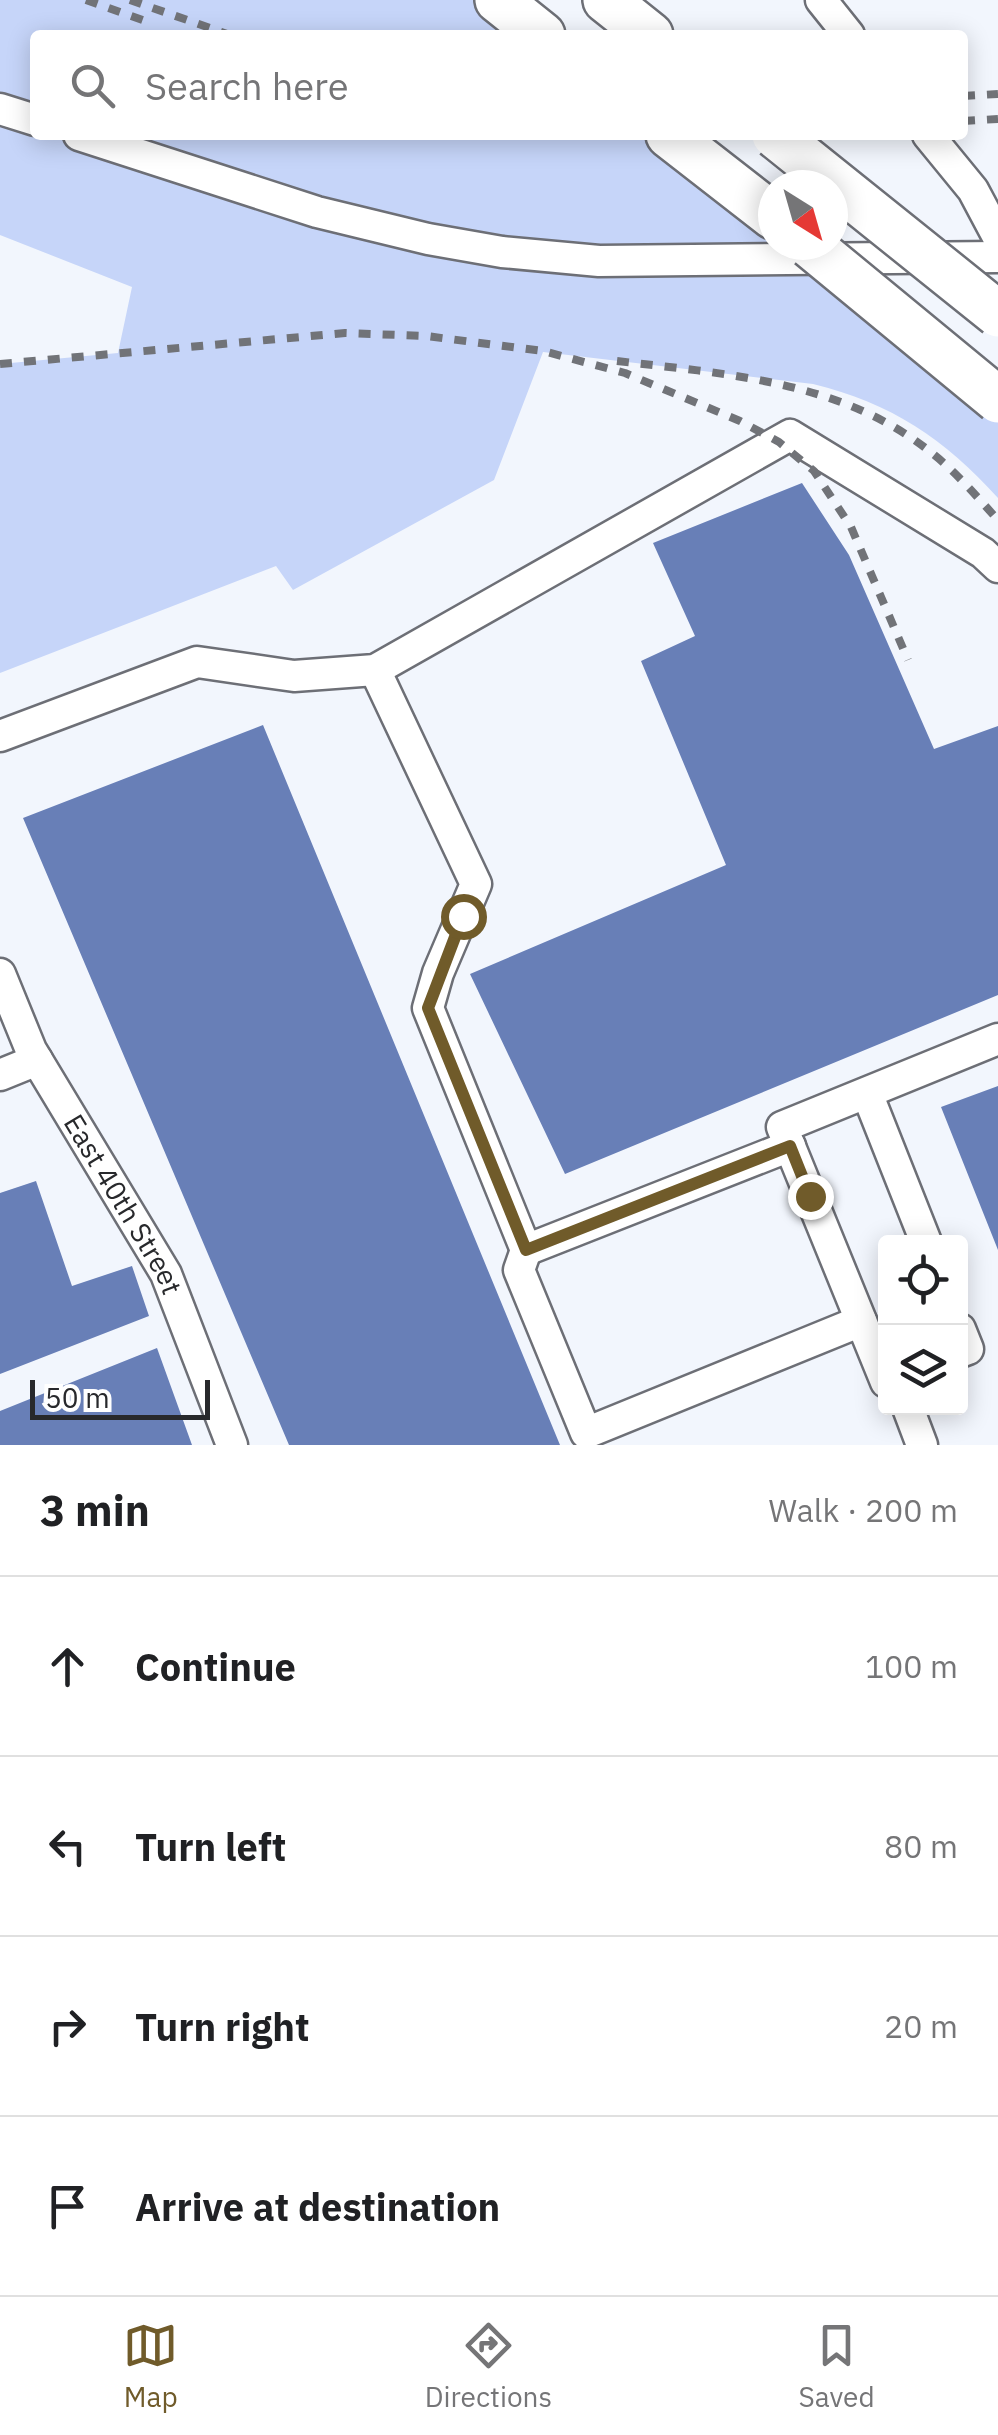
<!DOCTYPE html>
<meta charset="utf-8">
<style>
body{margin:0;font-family:"IBM Plex Sans",sans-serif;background:#f2f2f2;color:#202124}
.controls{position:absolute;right:30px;bottom:30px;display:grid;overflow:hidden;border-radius:10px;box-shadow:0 5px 25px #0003}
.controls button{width:90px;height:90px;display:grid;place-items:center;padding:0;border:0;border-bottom:2px solid #e0e0e0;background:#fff;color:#202124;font:50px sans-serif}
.compass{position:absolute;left:758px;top:170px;width:90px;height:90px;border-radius:50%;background:#fff;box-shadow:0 5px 25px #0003;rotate:143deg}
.scale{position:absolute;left:30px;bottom:25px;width:180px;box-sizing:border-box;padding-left:10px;border:5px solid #28292c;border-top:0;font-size:28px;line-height:35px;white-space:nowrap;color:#28292c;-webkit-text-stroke:8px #fff;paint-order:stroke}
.stop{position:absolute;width:30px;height:30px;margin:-22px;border:8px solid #705b2a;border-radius:50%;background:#fff}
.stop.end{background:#705b2a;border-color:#fff;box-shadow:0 2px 10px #0008}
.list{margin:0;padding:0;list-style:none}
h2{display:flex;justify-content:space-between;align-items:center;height:130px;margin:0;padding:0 40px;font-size:42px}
h2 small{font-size:32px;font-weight:400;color:#757577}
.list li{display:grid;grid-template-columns:65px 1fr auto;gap:30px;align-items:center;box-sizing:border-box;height:180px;padding:0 40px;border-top:2px solid #e0e0e0}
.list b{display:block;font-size:38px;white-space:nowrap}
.list em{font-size:32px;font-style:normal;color:#757577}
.icon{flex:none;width:55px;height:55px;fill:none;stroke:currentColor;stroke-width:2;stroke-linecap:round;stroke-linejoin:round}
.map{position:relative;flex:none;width:998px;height:1445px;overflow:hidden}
.search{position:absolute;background:#fff;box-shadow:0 5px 25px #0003;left:30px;right:30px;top:30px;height:110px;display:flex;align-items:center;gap:25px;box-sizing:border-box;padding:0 35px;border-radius:10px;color:#757577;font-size:38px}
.sheet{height:850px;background:#fff}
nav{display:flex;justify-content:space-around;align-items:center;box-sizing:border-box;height:140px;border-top:2px solid #e0e0e0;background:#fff;font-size:28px;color:#757577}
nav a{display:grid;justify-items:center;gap:5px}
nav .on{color:#705b2a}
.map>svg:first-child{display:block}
.green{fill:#c6d5f9}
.building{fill:#687fb7}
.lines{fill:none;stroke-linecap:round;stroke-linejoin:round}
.minor-casing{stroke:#6d6f76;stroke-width:35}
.highway-casing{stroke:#6d6f76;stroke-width:50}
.minor{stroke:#fff;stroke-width:30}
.highway{stroke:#fff;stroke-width:45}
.rail{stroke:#717378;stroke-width:8;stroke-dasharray:12 12;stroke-linecap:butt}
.highway-bridge-casing{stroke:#6d6f76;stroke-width:50;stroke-linecap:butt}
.highway-bridge{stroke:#fff;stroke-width:45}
.route{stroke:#705b2a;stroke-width:12}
.labels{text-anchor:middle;stroke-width:9;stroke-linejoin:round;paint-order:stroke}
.street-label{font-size:28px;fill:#28292c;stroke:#fff}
</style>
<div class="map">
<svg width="998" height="1445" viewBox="0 0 998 1445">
<rect width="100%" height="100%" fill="#f2f6fd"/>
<path class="green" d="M0,0H498L542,35H35V135H669L773,216V245L998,400V498C945,439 891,403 813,384L543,352L494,480L293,590L276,566L0,673V364L118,353L132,287L0,235Z"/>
<path class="building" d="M802,483L849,555L934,749L998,726V995L565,1174L470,974L726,865L641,661L695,636L653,543Z
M263,725L560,1445H289L23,818Z
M998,1086V1250L941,1107Z
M36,1181L72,1286L132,1266L149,1316L0,1374V1193Z
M157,1348L192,1445H0V1411Z"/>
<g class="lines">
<defs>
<g id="minor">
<path d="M821,0L849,35"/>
<path d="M0,109L35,120"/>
<path d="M79,135L317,212L428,239L502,252L599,261L998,257"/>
<path d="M928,135L973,190L998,237"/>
<path d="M375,670L476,884L438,973L428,1008L526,1250L790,1146"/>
<path d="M0,736L197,662L294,676L375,670L790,435L983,553L998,567"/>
<path id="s1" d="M0,974L31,1050L166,1274L232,1445"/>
<path d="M0,1075L37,1060"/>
<path d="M867,1093L926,1242"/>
<path d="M526,1250L519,1270L586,1433L861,1321"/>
<path d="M960,1329L968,1349L960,1352"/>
<path d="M886,1382L782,1127L998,1039"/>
<path d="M908,1408L922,1445"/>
</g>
<path id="highway" d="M498,0L542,35
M606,0L650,35
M669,135L773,216"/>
</defs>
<use href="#minor" class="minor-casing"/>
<use href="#highway" class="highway-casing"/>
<use href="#minor" class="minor"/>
<use href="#highway" class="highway"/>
<path class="rail" d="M86,0L148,22
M130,0L230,35
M963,96L998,94
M963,121L998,119
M617,361C727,374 844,381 933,454C957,473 978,498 998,520
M0,364L345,333L426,336L543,351L625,373L740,421L779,442L814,471L851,527L908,660"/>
<defs>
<path id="highway-bridge" d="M775,135L998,314
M810,245L998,400"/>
</defs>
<use href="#highway-bridge" class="highway-bridge-casing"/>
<use href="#highway-bridge" class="highway-bridge"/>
</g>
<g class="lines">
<path class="route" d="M463,916L428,1008L526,1250L790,1146L810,1196"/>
</g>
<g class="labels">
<g class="street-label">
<text dy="10" stroke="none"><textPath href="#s1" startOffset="262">East 40th Street</textPath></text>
</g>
</g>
</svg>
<div class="controls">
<button><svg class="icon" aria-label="locate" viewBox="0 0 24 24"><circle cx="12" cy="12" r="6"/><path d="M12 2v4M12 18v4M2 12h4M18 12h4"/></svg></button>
<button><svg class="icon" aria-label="layers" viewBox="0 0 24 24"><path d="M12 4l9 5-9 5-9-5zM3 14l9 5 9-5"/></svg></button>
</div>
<svg class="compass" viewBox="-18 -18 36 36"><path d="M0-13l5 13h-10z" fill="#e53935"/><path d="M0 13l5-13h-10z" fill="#757577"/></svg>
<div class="scale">50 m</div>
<div class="stop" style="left:463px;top:916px"></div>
<div class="stop end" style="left:810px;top:1196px"></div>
<div class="search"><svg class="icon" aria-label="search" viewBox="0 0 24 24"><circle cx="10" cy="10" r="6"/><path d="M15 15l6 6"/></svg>Search here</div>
</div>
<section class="sheet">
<h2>3 min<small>Walk · 200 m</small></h2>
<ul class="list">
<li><svg class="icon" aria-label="ahead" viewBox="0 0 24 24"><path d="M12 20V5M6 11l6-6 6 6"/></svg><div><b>Continue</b></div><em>100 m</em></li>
<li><svg class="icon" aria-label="left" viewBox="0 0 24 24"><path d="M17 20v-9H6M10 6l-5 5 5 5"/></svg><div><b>Turn left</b></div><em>80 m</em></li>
<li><svg class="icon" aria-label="right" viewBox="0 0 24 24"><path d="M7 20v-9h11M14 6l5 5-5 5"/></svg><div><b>Turn right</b></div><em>20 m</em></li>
<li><svg class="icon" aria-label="arrive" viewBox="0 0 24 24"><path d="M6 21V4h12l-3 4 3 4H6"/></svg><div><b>Arrive at destination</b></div></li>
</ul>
</section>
<nav>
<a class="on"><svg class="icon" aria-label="map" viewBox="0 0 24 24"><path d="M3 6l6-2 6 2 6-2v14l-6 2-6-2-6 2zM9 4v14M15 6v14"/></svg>Map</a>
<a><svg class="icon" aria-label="directions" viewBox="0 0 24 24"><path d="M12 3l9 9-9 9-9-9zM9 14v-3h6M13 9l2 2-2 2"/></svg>Directions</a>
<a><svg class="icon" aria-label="saved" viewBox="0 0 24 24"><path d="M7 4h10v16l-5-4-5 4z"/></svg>Saved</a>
</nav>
